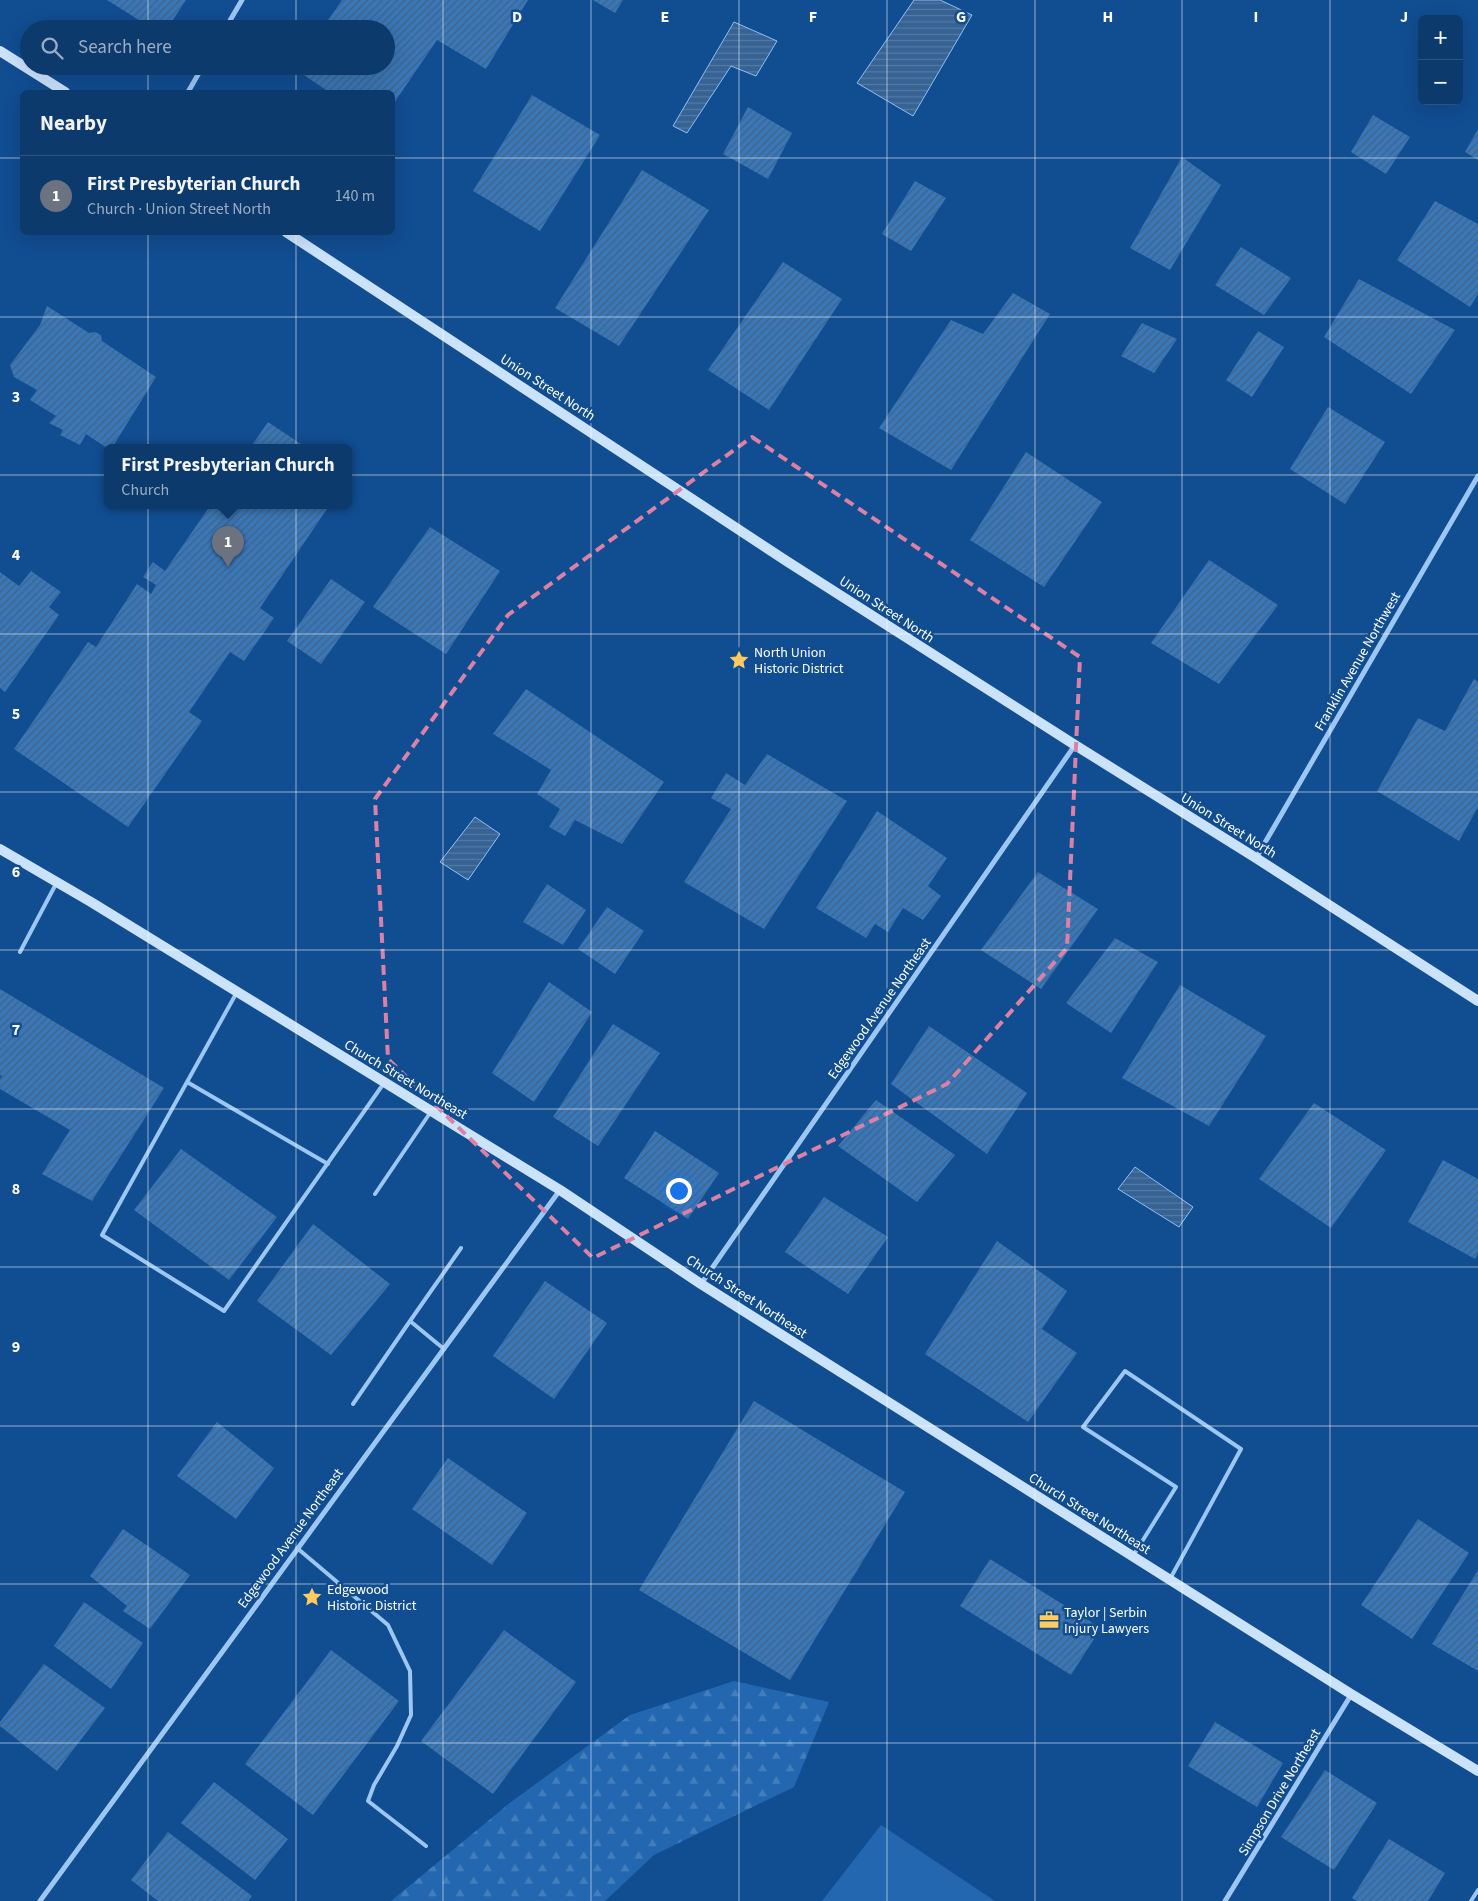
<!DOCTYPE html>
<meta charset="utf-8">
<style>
body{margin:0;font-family:"Source Sans 3",sans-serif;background:#1b4575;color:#f1f3f6}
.controls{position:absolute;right:15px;top:15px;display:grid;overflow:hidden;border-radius:8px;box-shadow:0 5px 20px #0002}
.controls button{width:45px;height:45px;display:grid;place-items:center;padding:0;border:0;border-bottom:1px solid #2d5480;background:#0d3a6d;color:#f1f3f6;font:25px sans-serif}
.you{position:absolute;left:678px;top:1190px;width:18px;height:18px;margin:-12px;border:4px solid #fff;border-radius:50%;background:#1a73e8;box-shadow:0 0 0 8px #1a73e833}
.badge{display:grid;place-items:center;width:32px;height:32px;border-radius:50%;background:#ffcb5e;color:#fff;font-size:16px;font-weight:700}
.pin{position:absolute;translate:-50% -41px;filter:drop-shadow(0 1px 2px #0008)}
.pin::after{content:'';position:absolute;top:26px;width:18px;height:15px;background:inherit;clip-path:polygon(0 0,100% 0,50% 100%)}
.popup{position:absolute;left:104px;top:444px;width:248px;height:65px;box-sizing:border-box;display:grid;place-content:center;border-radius:8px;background:#0d3a6d;filter:drop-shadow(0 1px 4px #0005);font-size:16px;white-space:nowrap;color:#9aadc2}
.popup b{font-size:19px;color:#f1f3f6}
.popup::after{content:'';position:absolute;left:50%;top:100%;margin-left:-10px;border:10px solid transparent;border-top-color:#0d3a6d}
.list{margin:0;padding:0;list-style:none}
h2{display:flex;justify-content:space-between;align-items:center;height:65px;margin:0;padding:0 20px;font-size:21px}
h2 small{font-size:16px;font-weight:400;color:#9aadc2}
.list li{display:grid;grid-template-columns:32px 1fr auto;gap:15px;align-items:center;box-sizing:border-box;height:80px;padding:0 20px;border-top:1px solid #2d5480}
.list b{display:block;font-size:19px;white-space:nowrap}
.list p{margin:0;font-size:16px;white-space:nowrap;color:#9aadc2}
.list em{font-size:16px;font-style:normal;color:#9aadc2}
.icon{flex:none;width:28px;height:28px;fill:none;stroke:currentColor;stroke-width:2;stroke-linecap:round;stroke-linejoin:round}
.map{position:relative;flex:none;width:1478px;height:1901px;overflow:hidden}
.search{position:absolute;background:#0d3a6d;box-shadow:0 5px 20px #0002;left:20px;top:20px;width:375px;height:55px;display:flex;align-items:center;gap:12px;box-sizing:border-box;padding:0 18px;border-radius:28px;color:#9aadc2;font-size:19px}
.panel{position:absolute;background:#0d3a6d;box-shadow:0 5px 20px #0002;left:20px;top:90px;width:375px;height:145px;border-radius:8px}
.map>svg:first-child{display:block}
.forest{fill:url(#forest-firs)}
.garden{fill:#2267b0}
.water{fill:url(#water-rules);stroke:#8dc1f6}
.building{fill:url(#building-hatch)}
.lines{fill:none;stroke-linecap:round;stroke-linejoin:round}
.lane{stroke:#9cc6f3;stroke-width:4}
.street{stroke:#9cc6f3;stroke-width:5}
.secondary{stroke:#cbe2fd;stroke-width:10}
.marked{fill:none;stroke:#dd80a5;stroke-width:4;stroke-dasharray:10 6;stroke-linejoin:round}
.grid{fill:none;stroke:#fff;stroke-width:1;stroke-opacity:0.55}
.labels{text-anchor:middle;stroke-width:5;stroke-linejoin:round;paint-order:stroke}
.street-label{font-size:14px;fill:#fff;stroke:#114d91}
.poi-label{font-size:14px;fill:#fff;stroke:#114d91;text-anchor:start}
.grid-label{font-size:16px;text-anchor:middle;font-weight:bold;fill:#fff;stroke:#114d91;stroke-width:5;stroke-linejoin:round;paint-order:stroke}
</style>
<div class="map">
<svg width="1478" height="1901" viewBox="0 0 1478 1901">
<defs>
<pattern id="forest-firs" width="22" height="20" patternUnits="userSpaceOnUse" patternTransform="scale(1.25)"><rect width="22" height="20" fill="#2267b0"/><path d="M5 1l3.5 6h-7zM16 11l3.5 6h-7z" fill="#437ebc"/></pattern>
<pattern id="water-rules" width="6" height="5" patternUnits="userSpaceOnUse" patternTransform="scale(1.25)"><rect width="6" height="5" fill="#366294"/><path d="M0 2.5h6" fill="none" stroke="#547aa4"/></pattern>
<pattern id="building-hatch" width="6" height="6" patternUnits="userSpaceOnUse" patternTransform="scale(1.25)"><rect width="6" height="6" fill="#3977b9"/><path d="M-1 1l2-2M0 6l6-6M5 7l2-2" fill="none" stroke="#426282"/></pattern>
</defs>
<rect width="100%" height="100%" fill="#114d91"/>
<path class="forest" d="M734,1681L829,1702L794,1787L654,1855L605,1901H391L511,1802L630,1715Z"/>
<path class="garden" d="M881,1825L995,1901H822Z"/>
<path class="water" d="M914,0H940L972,15L913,116L857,83Z
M734,22L777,41L756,76L731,66L687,133L673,126Z
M475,817L500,834L468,880L440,862Z
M1135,1167L1193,1207L1179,1227L1118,1189Z"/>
<path class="building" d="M107,0H186L167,29H153Z
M342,0H528L486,69L437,40L392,106V92H329L295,69L297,66H386V29H322Z
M593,0H623L615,13Z
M532,95L600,135L540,231L473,191Z
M748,107L792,133L768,179L723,154Z
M1373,115L1410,137L1386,174L1351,152Z
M1478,129V160L1465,152Z
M1182,157L1221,185L1170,270L1130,248Z
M642,170L709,210L619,346L555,308Z
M915,181L946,198L911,251L882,234Z
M1435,201L1478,224V294L1470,307L1397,260Z
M1241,247L1291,278L1264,315L1215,285Z
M783,262L842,299L769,410L708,370Z
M1359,279L1455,330L1411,394L1324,337Z
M1013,293L1050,314L951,470L879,428L951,320L983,334Z
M47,306L89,333L95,332L101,335L102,341L156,377L112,448H107L86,434L80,445L60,435L63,430L49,423L56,416L30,400L37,390L14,377L10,365L40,325Z
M1142,323L1177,339L1154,373L1121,356Z
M1258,331L1284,347L1252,397L1226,380Z
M1328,407L1385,442L1345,504L1290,469Z
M268,422L307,448H250Z
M1026,452L1102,502L1044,587L970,540Z
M210,506H329L260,608L274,618L244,661L230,652L189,712L202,721L128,827L14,749L88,642L96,647L137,584L151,594L156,585L143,577L153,562L165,571Z
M430,527L500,571L446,654L373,607Z
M1209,560L1278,605L1219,684L1151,643Z
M31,571L61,592L49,607L59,615L5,692L0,688V572L19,586Z
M331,579L365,602L321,664L287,641Z
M1474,679L1478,682V807L1459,841L1377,791L1418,718L1445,731Z
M526,689L664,782L622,844L575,820L565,836L549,827L560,809L537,794L551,770L493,734Z
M767,754L847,801L764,929L684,882L731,809L711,798L726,773L745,785Z
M877,811L947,858L928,886L941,896L923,920L903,908L888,932L875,924L866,938L816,908Z
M1038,872L1098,909L1041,989L981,950Z
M547,884L586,910L563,945L523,922Z
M607,907L644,931L615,974L578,949Z
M1115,938L1158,962L1111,1033L1066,1003Z
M549,982L592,1012L534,1102L492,1073Z
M1180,985L1266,1036L1209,1126L1122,1078Z
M0,989L164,1088L92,1201L42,1174L70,1130L0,1089V1079L2,1076L0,1075Z
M613,1024L660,1053L598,1146L553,1117Z
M929,1026L1027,1093L987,1154L891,1084Z
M876,1100L955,1155L917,1202L838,1146Z
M1314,1103L1386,1150L1331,1228L1259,1179Z
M655,1131L719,1173L688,1219L624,1178Z
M181,1149L277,1217L229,1280L134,1210Z
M1443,1160L1478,1179V1253L1475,1259L1408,1222Z
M824,1197L888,1237L848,1294L785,1252Z
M313,1224L390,1284L331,1355L257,1301Z
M997,1241L1067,1291L1042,1329L1077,1353L1028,1422L925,1354Z
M545,1281L607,1323L554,1399L493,1356Z
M754,1401L905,1492L790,1680L639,1590Z
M217,1422L274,1468L236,1519L177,1476Z
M448,1458L527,1513L492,1565L412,1509Z
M1418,1519L1469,1553L1412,1639L1361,1605Z
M123,1529L190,1575L150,1629L123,1611L127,1606L90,1576Z
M990,1559L1101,1628L1071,1675L960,1606Z
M1478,1570V1671L1432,1644Z
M84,1602L143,1643L111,1689L54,1646Z
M504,1630L576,1682L493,1794L421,1741Z
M331,1650L399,1701L313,1815L245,1764Z
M44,1664L105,1708L57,1771L0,1726V1722Z
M1215,1722L1283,1763L1257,1807L1188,1766Z
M1325,1770L1377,1803L1334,1870L1281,1837Z
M214,1782L288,1839L255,1880L181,1823Z
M168,1832L252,1896L248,1901H158L131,1880Z
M1389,1839L1445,1873L1428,1901H1357L1352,1898Z"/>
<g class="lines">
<path class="lane" d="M20,952L57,882
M237,992L102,1235L224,1311L384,1083
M187,1082L328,1164
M375,1194L430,1113
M444,1349L410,1321L461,1248
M353,1404L410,1321
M297,1548L388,1625L410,1671L411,1715L397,1746L374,1785L368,1801L426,1846
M1133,1556L1176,1487L1083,1427L1125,1371L1241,1449L1170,1579
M1471,1901L1478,1890"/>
<path class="street" d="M225,29L242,0
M188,92L203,66
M1256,858L1478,476
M701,1284L1075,745
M40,1901L560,1190
M1225,1901L1351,1695"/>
<path class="secondary" d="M0,51L65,92
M286,232L788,562L1075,745L1256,858L1478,1001
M0,849L91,902L560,1190L701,1284L1351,1694L1478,1771"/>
</g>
<path class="marked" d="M752,437L1080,657L1067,948L947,1084L593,1258L388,1059L375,799L508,615Z"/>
<path class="grid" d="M148,0V29M296,0V29M443,0V1901M591,0V1901M739,0V1901M887,0V1901M1035,0V1901M1182,0V1901M1330,0V1901M148,66V92M296,66V92M0,158H22M392,158H1478M148,232V1901M296,232V1901M0,317H1478M0,475H1478M0,634H1478M0,792H1478M0,950H1478M0,1109H1478M0,1267H1478M0,1426H1478M0,1584H1478M0,1743H1478"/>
<defs>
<symbol id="sight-bare" viewBox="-9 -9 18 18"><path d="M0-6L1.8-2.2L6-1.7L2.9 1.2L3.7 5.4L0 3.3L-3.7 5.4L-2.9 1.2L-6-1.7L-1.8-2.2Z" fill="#ffcb5e" stroke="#114d91" stroke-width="2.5" paint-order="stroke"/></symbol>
<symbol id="office-bare" viewBox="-9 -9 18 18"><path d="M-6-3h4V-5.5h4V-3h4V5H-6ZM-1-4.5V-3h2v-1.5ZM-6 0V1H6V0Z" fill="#ffcb5e" stroke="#114d91" stroke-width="2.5" paint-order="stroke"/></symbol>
</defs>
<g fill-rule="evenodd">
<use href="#sight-bare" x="725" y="646" width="28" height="28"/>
<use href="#sight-bare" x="298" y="1583" width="28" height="28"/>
<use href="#office-bare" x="1035" y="1606" width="28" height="28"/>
</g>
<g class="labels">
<g class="street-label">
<text transform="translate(548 387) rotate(33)" y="5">Union Street North</text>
<text transform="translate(887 609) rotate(33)" y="5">Union Street North</text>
<text transform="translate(1357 661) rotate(-60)" y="5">Franklin Avenue Northwest</text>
<text transform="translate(1229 825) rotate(32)" y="5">Union Street North</text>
<text transform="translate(879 1008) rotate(-55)" y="5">Edgewood Avenue Northeast</text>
<text transform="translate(406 1079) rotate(31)" y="5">Church Street Northeast</text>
<text transform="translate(747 1296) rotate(33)" y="5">Church Street Northeast</text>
<text transform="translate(1090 1513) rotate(32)" y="5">Church Street Northeast</text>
<text transform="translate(290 1538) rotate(-54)" y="5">Edgewood Avenue Northeast</text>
<text transform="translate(1279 1792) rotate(-59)" y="5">Simpson Drive Northeast</text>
</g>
<g class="poi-label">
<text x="754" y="657">North Union<tspan x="754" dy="16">Historic District</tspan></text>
<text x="327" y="1594">Edgewood<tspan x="327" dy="16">Historic District</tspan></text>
<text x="1064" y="1617">Taylor | Serbin<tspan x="1064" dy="16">Injury Lawyers</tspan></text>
</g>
</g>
<g class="grid-label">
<text x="517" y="22">D</text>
<text x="665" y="22">E</text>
<text x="813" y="22">F</text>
<text x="961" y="22">G</text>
<text x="1108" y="22">H</text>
<text x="1256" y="22">I</text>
<text x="1404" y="22">J</text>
<text x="16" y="402">3</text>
<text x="16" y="560">4</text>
<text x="16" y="719">5</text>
<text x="16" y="877">6</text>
<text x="16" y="1035">7</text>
<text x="16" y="1194">8</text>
<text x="16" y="1352">9</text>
</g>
</svg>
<div class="controls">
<button>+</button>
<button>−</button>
</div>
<div class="you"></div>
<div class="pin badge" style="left:228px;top:567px;background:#6b7280">1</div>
<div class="popup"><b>First Presbyterian Church</b>Church</div>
<div class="search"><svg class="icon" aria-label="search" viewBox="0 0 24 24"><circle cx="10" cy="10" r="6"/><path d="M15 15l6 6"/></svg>Search here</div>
<section class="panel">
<h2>Nearby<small></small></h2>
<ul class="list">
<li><span class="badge" style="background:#6b7280">1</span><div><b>First Presbyterian Church</b><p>Church · Union Street North</p></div><em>140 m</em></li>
</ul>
</section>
</div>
